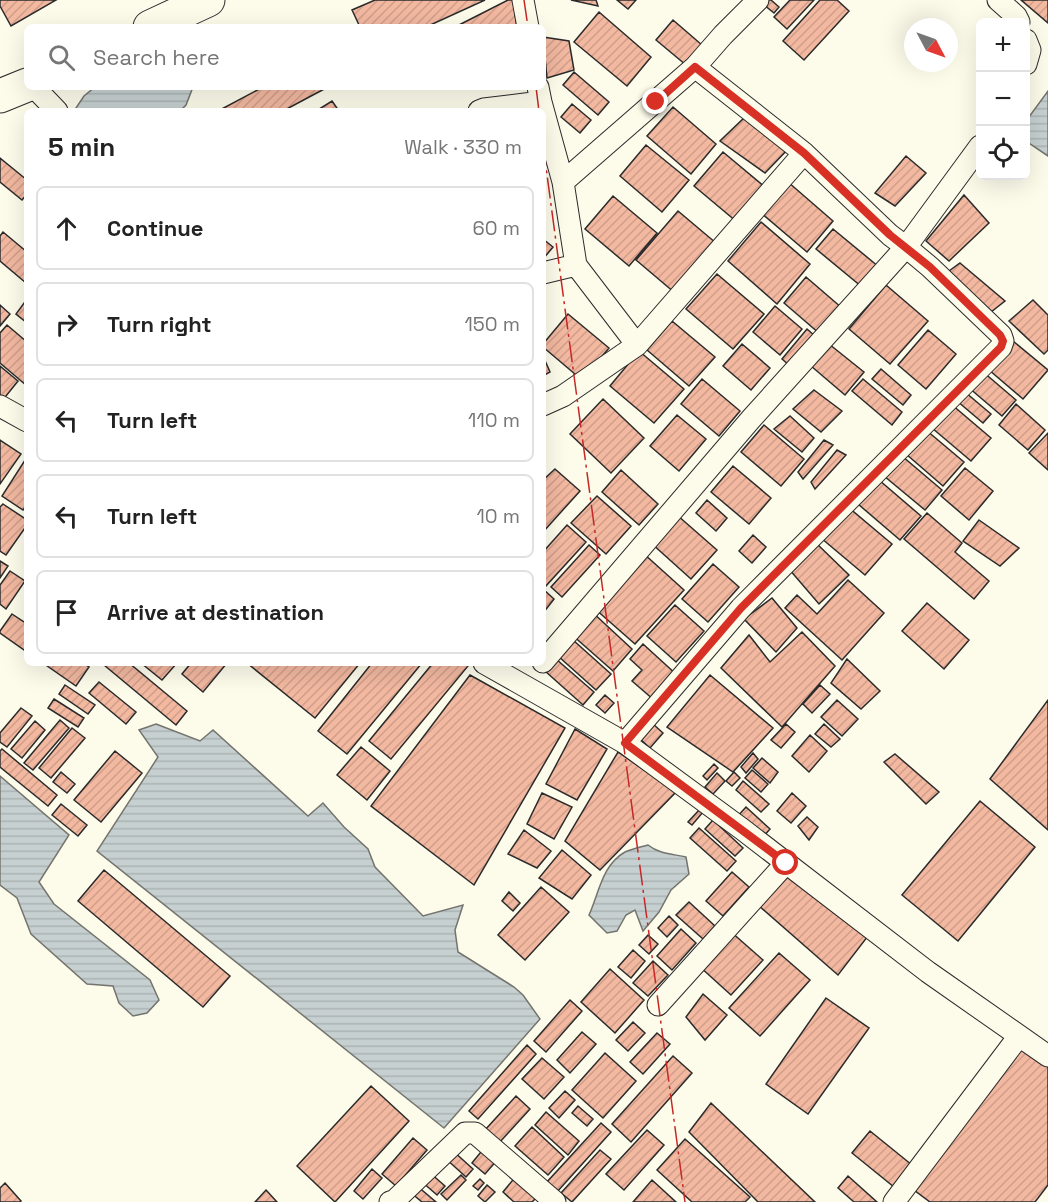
<!DOCTYPE html>
<meta charset="utf-8">
<style>
body{margin:0;font-family:"Space Grotesk",sans-serif;background:#f2f2f2;color:#222}
.controls{position:absolute;right:18px;top:18px;display:grid;overflow:hidden;border-radius:9px;box-shadow:0 6px 24px #0002}
.controls button{width:54px;height:54px;display:grid;place-items:center;padding:0;border:0;border-bottom:2px solid #e0e0e0;background:#fff;color:#222;font:30px sans-serif}
.compass{position:absolute;left:904px;top:18px;width:54px;height:54px;border-radius:50%;background:#fff;box-shadow:0 6px 24px #0002;rotate:131deg}
.stop{position:absolute;width:18px;height:18px;margin:-14px;border:4px solid #d93025;border-radius:50%;background:#fff}
.stop.end{background:#d93025;border-color:#fff;box-shadow:0 2px 6px #0008}
.list{margin:0;padding:0;list-style:none}
h2{display:flex;justify-content:space-between;align-items:center;height:78px;margin:0;padding:0 24px;font-size:26px}
h2 small{font-size:20px;font-weight:400;color:#767676}
.list li{display:grid;grid-template-columns:39px 1fr auto;gap:18px;align-items:center;box-sizing:border-box;height:84px;margin:0 12px 12px;padding:0 12px;border:2px solid #e0e0e0;border-radius:9px}
.list b{display:block;font-size:22px;white-space:nowrap}
.list em{font-size:20px;font-style:normal;color:#767676}
.icon{flex:none;width:33px;height:33px;fill:none;stroke:currentColor;stroke-width:2;stroke-linecap:round;stroke-linejoin:round}
.map{position:relative;flex:none;width:1048px;height:1202px;overflow:hidden}
.search{position:absolute;background:#fff;box-shadow:0 6px 24px #0002;left:24px;top:24px;width:522px;height:66px;display:flex;align-items:center;gap:15px;box-sizing:border-box;padding:0 21px;border-radius:9px;color:#767676;font-size:22px}
.panel{position:absolute;background:#fff;box-shadow:0 6px 24px #0002;left:24px;top:108px;width:522px;height:558px;border-radius:9px}
.map>svg:first-child{display:block}
.water{fill:url(#water-rules);stroke:#74746e;stroke-width:1.5}
.building{fill:url(#building-hatch);stroke:#2b2b2b;stroke-width:1.5}
.lines{fill:none;stroke-linecap:round;stroke-linejoin:round}
.street-casing{stroke:#2b2b2b;stroke-width:23}
.highway-casing{stroke:#2b2b2b;stroke-width:35}
.street{stroke:#fdfbea;stroke-width:21}
.highway{stroke:#fdfbea;stroke-width:33}
.power{stroke:#c62828;stroke-width:1.5;stroke-dasharray:21 4.5 3 4.5;stroke-linecap:butt}
.route{stroke:#d93025;stroke-width:8}
</style>
<div class="map">
<svg width="1048" height="1202" viewBox="0 0 1048 1202">
<defs>
<pattern id="water-rules" width="6" height="5" patternUnits="userSpaceOnUse" patternTransform="scale(1.5)"><rect width="6" height="5" fill="#c7d0d0"/><path d="M0 2.5h6" fill="none" stroke="#abb3b3"/></pattern>
<pattern id="building-hatch" width="6" height="6" patternUnits="userSpaceOnUse" patternTransform="scale(1.5)"><rect width="6" height="6" fill="#f2b8a0"/><path d="M-1 1l2-2M0 6l6-6M5 7l2-2" fill="none" stroke="#d09e8a"/></pattern>
</defs>
<rect width="100%" height="100%" fill="#fdfbea"/>
<path class="water" d="M95,87H193L186,105L180,111H74L84,96Z
M1048,91V156L1026,141V121Z
M156,724L200,741L213,730L308,816L323,803L344,827L368,849L375,867L423,916L463,905L455,930L458,952L514,987L523,995L540,1019L444,1128L97,851L158,757L139,730Z
M0,776L69,835L39,882L54,904L150,980L159,1000L147,1013L133,1016L119,1003L113,986L87,984L31,934L17,898L0,885Z
M648,845C659,854 673,854 686,857L689,874L671,890L659,912L643,931L635,910L626,915L617,931L607,933L589,915C599,893 602,865 625,852C632,849 641,847 648,845Z"/>
<path class="building" d="M0,0H56L11,26L0,6Z
M375,0H485L426,27H360L352,10Z
M508,0H513L517,27H455Z
M571,0H596L598,6Z
M617,0H636L628,9Z
M767,0H771L779,7L774,13L763,4Z
M790,0H814L787,29L774,17Z
M820,0H837L849,11L804,60L783,41Z
M1021,0H1048V23Z
M599,12L651,57L627,86L574,42Z
M673,20L702,45L686,65L656,40Z
M543,37L569,41L574,70L547,78Z
M574,72L609,102L598,115L563,85Z
M263,87H328L283,111H218Z
M332,101L339,111H316Z
M572,104L591,120L580,133L561,117Z
M673,107L716,144L691,174L647,136Z
M746,116L790,147L765,173L720,141Z
M646,145L689,180L662,212L620,176Z
M723,152L766,188L737,222L694,186Z
M906,156L926,173L895,206L875,193Z
M0,158L27,180V194L22,200L0,182Z
M788,182L833,221L807,252L761,213Z
M964,195L989,223L949,261L926,241Z
M613,196L657,233L629,266L585,229Z
M678,211L716,243L675,293L636,260Z
M761,222L810,264L777,304L728,261Z
M833,229L879,267L862,287L816,249Z
M3,232L27,252L26,283L0,261V236Z
M543,239L553,247L543,259Z
M960,263L1005,301L991,312L949,271Z
M717,274L764,314L733,349L686,309Z
M806,277L842,308L820,334L784,303Z
M886,285L928,321L890,364L849,329Z
M27,299V323L16,314Z
M1033,300L1048,315V350L1044,354L1009,321Z
M0,305L10,314L0,326Z
M775,306L802,329L780,355L753,332Z
M568,314L609,348L582,380L543,347V344Z
M672,321L715,357L689,386L647,350Z
M7,325L27,342V386L0,363V333Z
M807,329L815,336L790,366L782,359Z
M928,330L956,354L926,389L898,365Z
M1013,341L1048,370L1023,399L989,370Z
M742,344L770,368L751,390L723,366Z
M829,344L864,372L845,395L811,366Z
M639,351L684,389L654,423L610,386Z
M543,356L550,372L543,376Z
M0,366L18,381L2,401L0,399Z
M881,369L911,395L903,405L872,379Z
M982,371L1016,400L1002,416L968,387Z
M702,379L740,411L719,436L681,404Z
M863,379L902,412L892,425L852,391Z
M814,390L842,411L821,432L793,409Z
M965,392L991,414L983,423L957,401Z
M603,399L644,438L611,473L570,434Z
M951,404L991,438L971,461L932,428Z
M1016,404L1045,430L1028,450L999,425Z
M677,415L706,439L679,471L650,446Z
M790,416L814,438L802,452L774,429Z
M764,425L804,459L781,486L741,452Z
M926,430L964,462L943,486L906,454Z
M1048,433V470L1029,453Z
M0,440L21,454L0,484Z
M824,440L833,445L803,479L798,472Z
M837,450L846,455L815,489L811,482Z
M902,456L942,490L925,510L884,476Z
M27,457V505L23,510L2,496Z
M733,466L771,498L749,524L711,492Z
M965,468L993,491L969,520L941,496Z
M555,469L580,491L543,532V480Z
M621,470L658,504L639,525L602,492Z
M879,480L921,516L900,540L858,504Z
M597,496L631,526L606,554L571,523Z
M707,500L727,518L716,531L696,513Z
M3,504L27,520V525L6,555L0,551V507Z
M848,507L892,544L865,575L821,538Z
M927,513L962,543L955,552L989,581L974,599L904,539Z
M677,515L717,550L691,579L651,543Z
M979,520L1019,548L1000,566L963,541Z
M567,525L586,542L544,588L543,552Z
M753,535L766,547L752,563L739,551Z
M815,542L849,575L819,604L789,569Z
M589,545L600,555L562,597L551,587Z
M643,553L684,590L635,644L594,608Z
M0,561L8,566L0,578Z
M713,564L739,587L708,622L682,599Z
M10,571L25,581L6,609L0,604V585Z
M848,580L884,613L842,660L785,608L797,595L817,614Z
M543,589L554,599L543,613Z
M772,598L797,628L776,652L744,619Z
M927,603L969,640L944,669L902,631Z
M675,605L704,631L676,662L647,636Z
M591,611L632,649L613,671L571,634Z
M12,614L27,624V652L0,633V631Z
M802,632L835,666L782,727L721,668L749,635L770,662Z
M573,640L611,674L596,690L558,656Z
M643,644L677,675L654,700L632,681L642,670L630,659Z
M556,659L594,692L583,705L545,671Z
M847,659L880,691L861,709L831,683Z
M43,663H83L89,667L76,686Z
M106,663H129L187,711L176,725L104,665Z
M141,663H177L162,680Z
M191,663H227L203,692L182,674Z
M247,663H360L315,718Z
M372,663H422L347,754L318,731Z
M433,663H464L468,666L391,759L369,741Z
M470,675L565,728L474,885L371,806Z
M710,675L773,728L733,772L667,727Z
M99,682L136,712L126,724L89,693Z
M65,685L95,705L88,714L59,694Z
M820,685L830,694L812,713L803,704Z
M605,695L614,703L605,713L596,705Z
M54,699L84,718L78,727L48,708Z
M837,700L858,719L842,736L821,717Z
M1048,700V830L990,779Z
M21,708L32,716L7,747L0,742V733Z
M60,720L69,728L33,770L24,763Z
M35,721L45,730L22,758L11,749Z
M652,723L663,733L650,748L639,738Z
M786,724L795,732L781,748L771,740Z
M824,724L840,739L831,747L815,734Z
M72,728L85,738L51,778L39,768Z
M575,729L607,749L577,800L546,784Z
M810,735L827,751L809,772L792,756Z
M361,747L390,771L367,800L337,775Z
M2,749L57,795L48,806L0,767V751Z
M115,751L142,773L101,822L74,800Z
M618,752L676,792L600,870L565,841Z
M753,753L758,759L746,773L741,767Z
M895,754L939,792L926,804L884,762Z
M762,758L778,772L770,783L753,768Z
M714,764L718,768L707,780L703,776Z
M752,770L768,784L761,792L745,778Z
M61,772L75,784L67,793L53,782Z
M734,772L740,778L732,786L726,781Z
M717,773L725,781L713,794L705,787Z
M743,781L769,804L761,812L736,790Z
M542,793L572,807L554,839L527,824Z
M792,793L806,806L791,823L777,811Z
M980,801L1035,847L958,941L902,895Z
M61,804L87,825L78,836L52,815Z
M746,807L770,829L761,839L737,817Z
M700,809L703,812L692,825L688,822Z
M807,817L818,827L809,840L798,826Z
M713,820L743,848L735,856L705,829Z
M699,828L736,861L727,871L690,838Z
M524,830L551,851L537,868L508,854Z
M562,850L591,875L572,899L539,878Z
M104,870L230,976L203,1007L78,901Z
M732,872L749,887L723,916L706,901Z
M788,873L868,936L838,975L759,906Z
M541,887L569,912L525,960L498,935Z
M509,892L520,903L513,911L502,901Z
M689,902L715,926L703,939L676,915Z
M669,916L678,925L667,937L658,928Z
M681,929L696,943L672,970L657,956Z
M730,931L763,960L731,995L699,966Z
M648,935L658,944L649,954L639,945Z
M633,950L645,961L631,978L618,967Z
M779,953L810,980L760,1036L729,1008Z
M653,961L668,975L648,996L633,983Z
M610,969L644,1000L615,1033L581,1002Z
M703,994L727,1015L705,1040L686,1017Z
M826,998L869,1028L808,1114L766,1084Z
M570,1000L582,1011L546,1052L534,1041Z
M633,1022L645,1033L628,1051L616,1040Z
M582,1032L596,1044L570,1073L557,1060Z
M657,1033L670,1044L643,1074L630,1062Z
M1020,1042L1048,1063V1185L1035,1202H930L910,1187Z
M527,1045L536,1054L478,1119L469,1111Z
M605,1053L636,1081L603,1118L572,1090Z
M673,1056L692,1073L631,1142L612,1124Z
M542,1058L564,1077L544,1099L522,1079Z
M371,1086L409,1121L335,1202L297,1166Z
M565,1091L575,1100L559,1118L549,1108Z
M516,1096L530,1109L499,1143L485,1130Z
M711,1103L815,1202H758L689,1132Z
M578,1106L593,1119L587,1126L572,1113Z
M546,1112L579,1141L568,1155L535,1125Z
M601,1123L611,1132L557,1192L546,1183Z
M532,1127L564,1157L548,1175L515,1146Z
M647,1130L664,1145L624,1190L606,1174Z
M870,1131L912,1165L894,1187L852,1153Z
M413,1138L427,1150L396,1186L382,1174Z
M685,1139L750,1197L745,1202H692L657,1170Z
M485,1147L498,1159L485,1174L472,1163Z
M452,1150L473,1169L466,1177L445,1158Z
M600,1150L611,1159L572,1202L561,1193Z
M372,1169L382,1178L363,1199L354,1191Z
M429,1172L445,1186L437,1195L421,1181Z
M461,1175L466,1180L447,1200L441,1194Z
M517,1175L539,1195L532,1202H514L503,1192Z
M848,1176L877,1202H854L838,1188Z
M480,1179L484,1183L478,1190L473,1186Z
M652,1180L676,1202H633Z
M5,1183L21,1201L20,1202H0V1188Z
M416,1185L436,1202H422L410,1192Z
M487,1185L495,1192L485,1202L478,1196Z
M266,1190L277,1202H255Z"/>
<g class="lines">
<defs>
<path id="street" d="M523,0L528,27
M998,0L1016,16L1019,22
M1026,40L1030,50L1026,64
M34,87L57,111
M538,87L541,102L563,182L695,67
M479,111L484,109L541,102
M563,182L576,265L637,345
M543,273L576,265
M543,405L563,396L637,345L804,153
M0,406L27,421
M543,662L751,419L906,247L890,235L804,153L695,67L723,35L758,0
M484,663L625,743L742,829L928,972L1048,1056
M625,743L741,608L1001,347L1003,341L1001,335L930,267L906,247L980,146
M658,1005L786,863
M390,1202L394,1201L465,1133H475L555,1202
M894,1202L1019,1036"/>
<path id="highway" d="M150,27L208,0
M0,96L27,85"/>
</defs>
<use href="#street" class="street-casing"/>
<use href="#highway" class="highway-casing"/>
<use href="#street" class="street"/>
<use href="#highway" class="highway"/>
<path class="power" d="M524,0L528,27
M536,87L539,111
M543,145L685,1202"/>
</g>
<g class="lines">
<path class="route" d="M656,102L695,67L804,153L890,235L930,267L1000,335L1003,341L1001,347L741,608L625,743L786,863"/>
</g>
</svg>
<div class="controls">
<button>+</button>
<button>−</button>
<button><svg class="icon" aria-label="locate" viewBox="0 0 24 24"><circle cx="12" cy="12" r="6"/><path d="M12 2v4M12 18v4M2 12h4M18 12h4"/></svg></button>
</div>
<svg class="compass" viewBox="-18 -18 36 36"><path d="M0-13l5 13h-10z" fill="#e53935"/><path d="M0 13l5-13h-10z" fill="#767676"/></svg>
<div class="stop" style="left:786px;top:863px"></div>
<div class="stop end" style="left:656px;top:102px"></div>
<div class="search"><svg class="icon" aria-label="search" viewBox="0 0 24 24"><circle cx="10" cy="10" r="6"/><path d="M15 15l6 6"/></svg>Search here</div>
<section class="panel">
<h2>5 min<small>Walk · 330 m</small></h2>
<ul class="list">
<li><svg class="icon" aria-label="ahead" viewBox="0 0 24 24"><path d="M12 20V5M6 11l6-6 6 6"/></svg><div><b>Continue</b></div><em>60 m</em></li>
<li><svg class="icon" aria-label="right" viewBox="0 0 24 24"><path d="M7 20v-9h11M14 6l5 5-5 5"/></svg><div><b>Turn right</b></div><em>150 m</em></li>
<li><svg class="icon" aria-label="left" viewBox="0 0 24 24"><path d="M17 20v-9H6M10 6l-5 5 5 5"/></svg><div><b>Turn left</b></div><em>110 m</em></li>
<li><svg class="icon" aria-label="left" viewBox="0 0 24 24"><path d="M17 20v-9H6M10 6l-5 5 5 5"/></svg><div><b>Turn left</b></div><em>10 m</em></li>
<li><svg class="icon" aria-label="arrive" viewBox="0 0 24 24"><path d="M6 21V4h12l-3 4 3 4H6"/></svg><div><b>Arrive at destination</b></div></li>
</ul>
</section>
</div>
